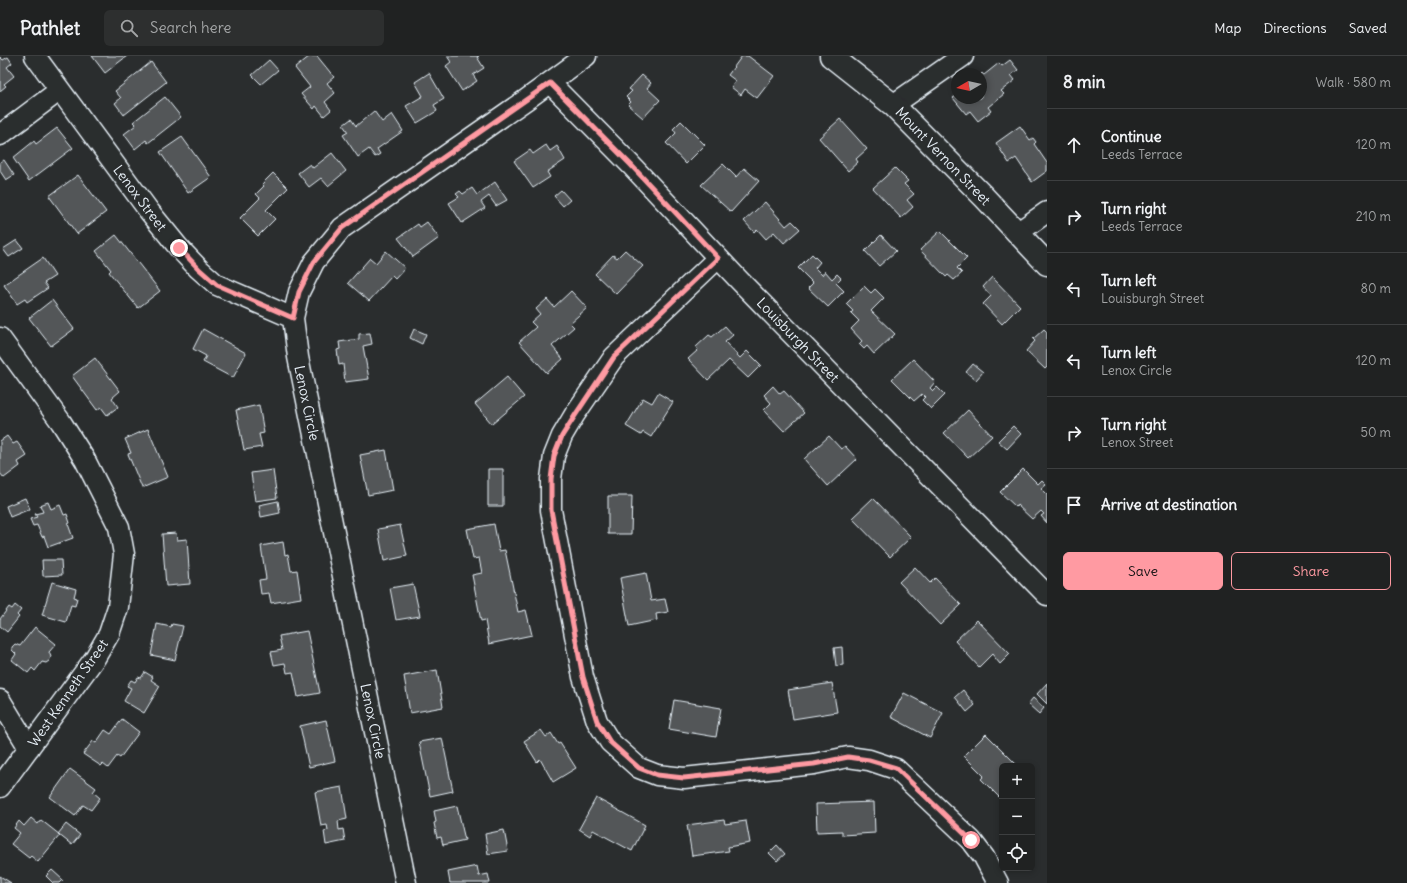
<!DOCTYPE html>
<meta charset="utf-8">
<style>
body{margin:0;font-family:Delius,sans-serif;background:#2d2f2f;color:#f1f3f6}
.controls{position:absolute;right:12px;bottom:12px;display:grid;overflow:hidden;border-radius:6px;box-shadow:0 2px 6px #0003}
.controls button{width:36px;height:36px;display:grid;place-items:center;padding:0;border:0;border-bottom:1px solid #3d3f40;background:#202222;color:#f1f3f6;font:20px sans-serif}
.compass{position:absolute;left:951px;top:12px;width:36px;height:36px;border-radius:50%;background:#202222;box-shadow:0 2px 6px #0003;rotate:261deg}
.stop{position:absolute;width:12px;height:12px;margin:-9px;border:3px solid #ff9aa2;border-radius:50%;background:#fff}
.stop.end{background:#ff9aa2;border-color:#fff;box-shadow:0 1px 4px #0008}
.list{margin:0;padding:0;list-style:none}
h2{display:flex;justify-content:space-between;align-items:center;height:52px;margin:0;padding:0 16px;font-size:17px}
h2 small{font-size:13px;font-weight:400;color:#a2a4a5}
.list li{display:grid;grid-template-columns:26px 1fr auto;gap:12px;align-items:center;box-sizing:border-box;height:72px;padding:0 16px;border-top:1px solid #3d3f40}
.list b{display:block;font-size:15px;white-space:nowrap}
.list p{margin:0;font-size:13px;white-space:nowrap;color:#a2a4a5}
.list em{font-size:13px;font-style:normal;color:#a2a4a5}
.actions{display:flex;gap:8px;padding:12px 16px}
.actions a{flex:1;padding:9px 0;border:1px solid #ff9aa2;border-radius:6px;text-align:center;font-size:14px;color:#ff9aa2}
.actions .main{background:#ff9aa2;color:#111}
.icon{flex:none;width:22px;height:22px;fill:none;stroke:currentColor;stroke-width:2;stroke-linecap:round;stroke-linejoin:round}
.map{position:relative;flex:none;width:1047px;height:827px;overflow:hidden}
header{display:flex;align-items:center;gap:24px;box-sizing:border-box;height:56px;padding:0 20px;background:#202222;border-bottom:1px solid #3d3f40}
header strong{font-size:19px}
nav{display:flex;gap:22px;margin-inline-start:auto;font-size:14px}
.search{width:280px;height:36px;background:#2d2f2f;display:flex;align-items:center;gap:10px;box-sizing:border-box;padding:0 14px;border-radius:6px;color:#a2a4a5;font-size:15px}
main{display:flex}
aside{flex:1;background:#202222}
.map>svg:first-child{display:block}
.building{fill:#535759;stroke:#e8f1f8}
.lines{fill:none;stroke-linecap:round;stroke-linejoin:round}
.street-casing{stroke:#e8f1f8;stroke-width:23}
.secondary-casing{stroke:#e8f1f8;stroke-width:25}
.street{stroke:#2a2d2e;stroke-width:20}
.secondary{stroke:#2a2d2e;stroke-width:22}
.route{stroke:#ff9aa2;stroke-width:5}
.labels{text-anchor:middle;stroke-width:4;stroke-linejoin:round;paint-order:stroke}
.street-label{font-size:14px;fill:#e8f1f8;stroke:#2a2d2e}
</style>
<header>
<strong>Pathlet</strong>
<div class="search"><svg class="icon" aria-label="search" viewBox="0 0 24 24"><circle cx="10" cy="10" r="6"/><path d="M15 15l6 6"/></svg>Search here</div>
<nav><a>Map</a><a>Directions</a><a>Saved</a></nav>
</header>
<main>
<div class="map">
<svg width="1047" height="827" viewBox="0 0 1047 827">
<rect width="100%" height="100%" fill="#2a2d2e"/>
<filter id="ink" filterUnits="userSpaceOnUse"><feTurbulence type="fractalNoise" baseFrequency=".025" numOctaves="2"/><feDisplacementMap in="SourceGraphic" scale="8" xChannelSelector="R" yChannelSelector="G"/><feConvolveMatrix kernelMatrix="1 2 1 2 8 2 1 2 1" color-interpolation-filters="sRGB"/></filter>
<g filter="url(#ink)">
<path class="building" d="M92,0H127L105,17Z
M310,0H317L334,21L327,27L335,37L325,46L331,54L324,60L316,50L314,53L301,38L310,31L295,12Z
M447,0H479L477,1L484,12L473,19L477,25L462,35L446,10L451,6Z
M742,0H748L774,20L757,42L745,33L741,39L731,31L736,25L728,19Z
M0,1L3,4L8,1L12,7L7,11L14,20L4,28L6,30L0,35Z
M269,4L278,14L261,28L252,19Z
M1010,4L1018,14L1011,19L1015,24L1001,35L1004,38L988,51L991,55L978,65L970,55L966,58L953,42L957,39V42H981V18L982,17L984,19L999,7L1002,10Z
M151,6L166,26L124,59L115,47L121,42L115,35Z
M429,17L444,43L434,49L437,55L417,67L406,50L423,40L415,26Z
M642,19L651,27L647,32L660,44L643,62L628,49L631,46L626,41L632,35L629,33Z
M165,41L181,61L148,87L146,84L135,93L124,78L136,69L133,66Z
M374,55L382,66L392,58L403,75L377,93L380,98L375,101L369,93L358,101L343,79L348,76L343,69L351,63L356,70Z
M840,63L867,93L856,103L858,106L848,115L819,82Z
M681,65L705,89L686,108L666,87L676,77L673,73Z
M1020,70L1030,84L1033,82L1036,86L1034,88L1047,107V115L1032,126L1016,102L1009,107L996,87Z
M57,72L73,92L29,125L13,102L34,85L36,88Z
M182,81L211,121L188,137L160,96Z
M546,89L550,95L557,90L565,104L547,116L550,121L533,132L514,105L530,94L533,98Z
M332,97L346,115L328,130L321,122L309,131L298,117L310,108L313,112Z
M4,104L14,119L6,124L0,115V106Z
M723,108L736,121L744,112L759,125L731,156L701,129Z
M895,112L908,125L904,128L914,138L907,144L913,151L901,162L873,132Z
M273,117L288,132L266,154L275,163L258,180L240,162L260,142L256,138L264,130L262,128Z
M78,119L106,156L77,178L49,140Z
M495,126L507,144L496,150L489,140L481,146L485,152L462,167L449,147L459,141L456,138L460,135L463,138L472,132L477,139Z
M561,134L570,144L563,150L554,140Z
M765,146L786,170L792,165L800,173L784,187L774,176L766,183L757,173L754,176L744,165Z
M427,166L439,182L413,201L398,182L418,168L420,171Z
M940,175L967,202L957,212L962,217L954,224L948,219L946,221L920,194Z
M116,179L160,235L138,252L109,216L111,214L96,195Z
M881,179L896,195L879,210L865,195Z
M17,184L23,192L9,201L3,193Z
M625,194L643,210L616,238L595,218L613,199L617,202Z
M386,195L405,212L395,223L392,220L369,245L348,227L370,202L376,207Z
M812,198L820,206L815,212L822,219L825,215L832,223L837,218L841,222L836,227L844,235L828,251L808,232L813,227L798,212Z
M43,202L55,220L44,227L48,232L27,246L25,243L17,248L4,229Z
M992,221L1020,250L1002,268L983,248L991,240L983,231Z
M864,230L871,237L875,233L884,242L871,255L895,278L874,298L867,290L864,293L859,288L862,285L851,273L859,265L851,257L853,255L846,248Z
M571,235L587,252L570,267L574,271L552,290L563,303L547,317L519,286L536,271L531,266L540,258L536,253L547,243L554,251Z
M52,244L74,273L51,290L29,262Z
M725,270L733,279L725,286L740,302L747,295L761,309L748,322L729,304L708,324L688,303L698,294L696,291L709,279L712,281Z
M203,273L246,297L233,322L203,306L206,300L193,293Z
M414,273L426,278L422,288L410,282Z
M1044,273L1047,276V311L1045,313L1026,295L1035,285L1033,283Z
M370,277L372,288L363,290L369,323L345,326L343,308L339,309L337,294L340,293L339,286L359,283V278Z
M95,302L120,335L112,342L118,351L107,359L101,351L97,354L72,320Z
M913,303L935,326L930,332L933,335L937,331L945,339L931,353L922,344L925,341L922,338L914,345L892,323Z
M973,308L983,316L976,324L966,316Z
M507,321L524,341L492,368L475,348Z
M773,330L780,338L784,335L804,357L784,375L764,354L771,347L764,339Z
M658,337L673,346L651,381L643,376L641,379L626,370L643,342L652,347Z
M259,349L264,377L259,378L262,391L244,394L236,354Z
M968,354L992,380L968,402L944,377Z
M1013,370L1021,378L1007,393L998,385Z
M148,373L168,421L142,432L128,398L131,397L125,383Z
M7,380L13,388L17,386L27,400L18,406L20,410L4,422L0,417V385Z
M829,380L841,393L845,390L857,403L828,430L804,403Z
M386,394L393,434L368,439L360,399Z
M488,413H503V450H488Z
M1023,413L1038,428L1042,424L1046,428L1041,432L1047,438V467L1041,460L1044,458L1041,455L1032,463L1017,449L1016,451L1000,436Z
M273,414L277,442L255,445L251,417Z
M608,440H632L631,478H608Z
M25,442L30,453L10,461L6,450Z
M873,442L911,481L890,501L852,462Z
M278,445L280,457L261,461L259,449Z
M48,446L51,453L60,449L64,459L67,458L70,467L68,468L73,482L48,491L44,480L42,481L37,469L33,470L30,463L37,461L35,458L43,456L40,449Z
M494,468L499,495L505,494L518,556L526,554L532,579L489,588L485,564L481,565L472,519L482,517L479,502L473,503L467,473Z
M400,469L407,500L384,505L378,473Z
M176,477L177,484L187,483L190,528L166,530L162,478Z
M283,486L285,499L288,498L291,515L297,514L301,542L271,547L269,537L261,538L259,524L266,523L261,490Z
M42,504H61L62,519L43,520Z
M915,511L930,527L935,522L961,549L940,569L899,526Z
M646,517L651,545L665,543L668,556L656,558L657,564L629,570L620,522Z
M52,526L76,533L74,541L77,542L75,550L71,549L66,566L42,559Z
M413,528L420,560L396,564L390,532Z
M15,549L21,554L17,559L19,561L7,576L0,570V563L9,551L12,553Z
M977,564L1010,598L1000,608L992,598L979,611L955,585Z
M157,568L171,571L172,568L183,570L175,604L151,599Z
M35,571L56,588L49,596L51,601L49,605L46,607L42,606L35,615L32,612L28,617L12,604L16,598L12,594V591L15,588L20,590Z
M307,575L320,637L298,641L293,616L287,617L285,607L274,609L271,596L282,594L279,580Z
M842,591L843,609L836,610L834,592Z
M437,614L443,651L410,657L404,620Z
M145,616L153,621L151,624L160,630L144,657L124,645L131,632L127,630L131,624L135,626L138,621L141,622Z
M832,627L837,656L793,663L788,634Z
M1047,627V648L1037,638Z
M963,634L975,649L967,656L955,641Z
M904,637L943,657L930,682L891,661Z
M1033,642L1044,652L1039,658L1028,648Z
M674,644L721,652L716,681L669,673Z
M122,663L139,676L120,702L117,700L108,712L103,708L101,710L83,698L93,685L96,687L105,674L111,678Z
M326,664L335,705L309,711L300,670Z
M541,674L546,681L551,677L558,688L560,687L576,712L553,726L540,703L537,706L524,685Z
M986,678L1018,710H1002V737L999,741L981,723L984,720L964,700Z
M442,682L453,735L430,740L419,686Z
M70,713L96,732L93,736L100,742L91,754L83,749L75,760L50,741Z
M342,731L347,763L338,765L339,774L343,773L345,785L326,789L324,775L328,774L327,769L321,770L315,736Z
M596,742L645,769L632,795L593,774L590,780L579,773Z
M874,746L875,777L842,779V775L817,776L816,748Z
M457,750L465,784L443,789L441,781L437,782L434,767L436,766L434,755Z
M31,762L38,768L41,764L60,779L38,806L31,800L29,802L11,788L20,777L14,772L19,765L24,770Z
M724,764L725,768L746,765L750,787L728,791L729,795L692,800L687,769Z
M66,768L80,779L72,789L58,778Z
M504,774L508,795L488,798L485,778Z
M777,789L785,798L777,805L769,797Z
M477,810L479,820L488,818L490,827H450L448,816Z
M52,814L63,824L60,827H53L46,820Z
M0,820L11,827H0Z"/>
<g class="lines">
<defs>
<path id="street" d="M35,0L149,155L179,192L199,213L217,229L293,262
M550,27L631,109L739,224L1047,539
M893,49L963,0
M0,79L60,34
M1017,177L1047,156
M718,202L614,301L575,358L562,380L554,400L551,423V454L583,621L597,665L610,686L639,712L657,719L684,722L814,708L848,701L869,704L896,713L971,784L984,801L998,827
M0,282L61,366L85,404L119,471L124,498L118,551L109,578L95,602L0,731
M0,644L29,692
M406,827L298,301L293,262L299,236L314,206L342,172L527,43L586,0"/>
<path id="secondary" d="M831,0L893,49L984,141L1047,208"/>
</defs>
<use href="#street" class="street-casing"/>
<use href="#secondary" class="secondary-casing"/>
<use href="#street" class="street"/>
<use href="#secondary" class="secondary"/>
</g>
</g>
<g class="lines" filter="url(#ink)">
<path class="route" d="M179,192L199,213L217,229L293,262L299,236L314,206L342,172L550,27L631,109L718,202L614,301L576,358L562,380L554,400L551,423V454L583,621L597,665L610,686L639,712L657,719L684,722L814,708L848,701L869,704L896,712L971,784"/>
</g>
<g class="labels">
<g class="street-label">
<text transform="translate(943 100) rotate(46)" y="5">Mount Vernon Street</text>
<text transform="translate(140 142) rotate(53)" y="5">Lenox Street</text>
<text transform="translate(798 284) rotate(46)" y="5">Louisburgh Street</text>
<text transform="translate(307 347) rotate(78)" y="5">Lenox Circle</text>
<text transform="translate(68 637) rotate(-55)" y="5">West Kenneth Street</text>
<text transform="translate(373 665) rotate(78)" y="5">Lenox Circle</text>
</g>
</g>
</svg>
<div class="controls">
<button>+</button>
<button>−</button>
<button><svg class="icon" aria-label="locate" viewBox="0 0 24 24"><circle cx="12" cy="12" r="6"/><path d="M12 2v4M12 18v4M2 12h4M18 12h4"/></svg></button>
</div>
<svg class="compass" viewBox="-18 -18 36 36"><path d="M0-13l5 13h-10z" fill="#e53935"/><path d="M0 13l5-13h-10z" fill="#a2a4a5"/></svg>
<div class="stop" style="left:971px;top:784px"></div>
<div class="stop end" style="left:179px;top:192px"></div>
</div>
<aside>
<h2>8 min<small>Walk · 580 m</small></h2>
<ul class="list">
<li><svg class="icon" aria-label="ahead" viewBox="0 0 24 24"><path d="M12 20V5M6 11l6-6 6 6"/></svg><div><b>Continue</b><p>Leeds Terrace</p></div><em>120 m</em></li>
<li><svg class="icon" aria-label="right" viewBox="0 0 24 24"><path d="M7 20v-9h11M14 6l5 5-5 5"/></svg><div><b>Turn right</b><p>Leeds Terrace</p></div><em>210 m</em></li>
<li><svg class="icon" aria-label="left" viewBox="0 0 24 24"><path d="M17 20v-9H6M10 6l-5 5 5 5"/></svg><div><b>Turn left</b><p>Louisburgh Street</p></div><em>80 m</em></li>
<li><svg class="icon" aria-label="left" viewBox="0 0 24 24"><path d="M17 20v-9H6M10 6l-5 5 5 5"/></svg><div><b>Turn left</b><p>Lenox Circle</p></div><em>120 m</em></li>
<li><svg class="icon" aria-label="right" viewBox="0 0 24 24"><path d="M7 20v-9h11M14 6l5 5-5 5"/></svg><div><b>Turn right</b><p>Lenox Street</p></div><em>50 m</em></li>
<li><svg class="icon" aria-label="arrive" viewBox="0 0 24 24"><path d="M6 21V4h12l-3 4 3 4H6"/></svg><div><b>Arrive at destination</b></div></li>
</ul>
<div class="actions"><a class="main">Save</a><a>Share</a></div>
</aside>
</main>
